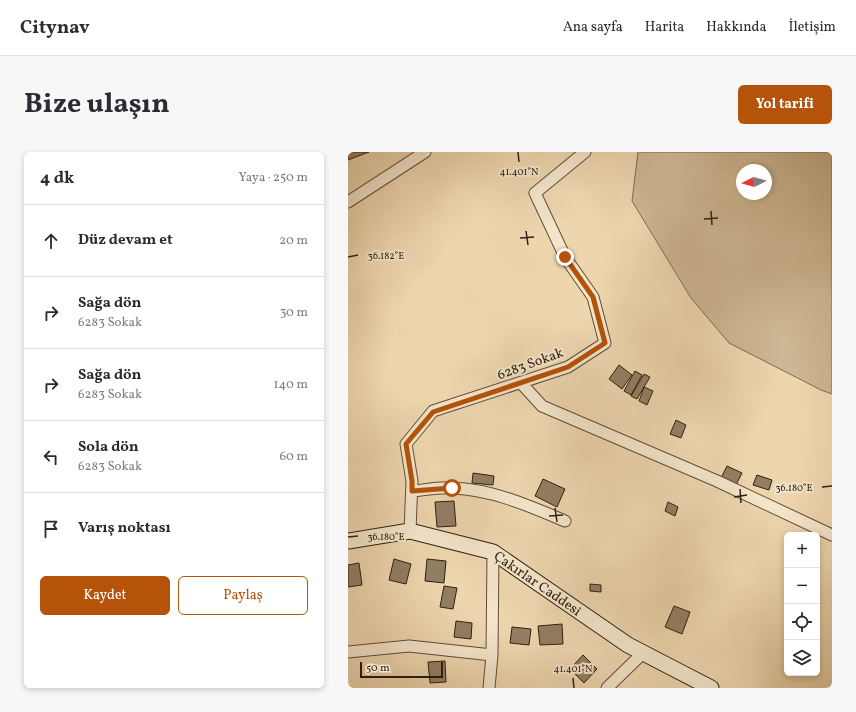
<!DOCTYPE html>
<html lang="tr">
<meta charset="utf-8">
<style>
body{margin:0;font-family:Vollkorn,serif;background:#f7f7f7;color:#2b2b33}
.controls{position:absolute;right:12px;bottom:12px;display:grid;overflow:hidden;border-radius:6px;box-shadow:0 2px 6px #0003}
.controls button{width:36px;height:36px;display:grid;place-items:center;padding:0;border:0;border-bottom:1px solid #e1e1e2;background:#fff;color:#2b2b33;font:20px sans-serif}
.compass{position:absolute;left:388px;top:12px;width:36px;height:36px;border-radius:50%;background:#fff;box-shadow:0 2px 6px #0003;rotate:264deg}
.scale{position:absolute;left:12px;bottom:10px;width:83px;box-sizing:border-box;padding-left:4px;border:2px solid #302010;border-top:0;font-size:11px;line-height:14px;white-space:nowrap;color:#302010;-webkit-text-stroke:3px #f3e4ca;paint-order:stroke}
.stop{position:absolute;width:12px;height:12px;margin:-9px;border:3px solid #b45309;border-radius:50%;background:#fff}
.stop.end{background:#b45309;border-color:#fff;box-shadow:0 1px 4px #0008}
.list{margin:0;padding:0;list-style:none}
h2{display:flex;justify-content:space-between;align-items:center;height:52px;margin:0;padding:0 16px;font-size:17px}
h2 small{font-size:13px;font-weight:400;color:#7c7c81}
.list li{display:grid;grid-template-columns:26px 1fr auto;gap:12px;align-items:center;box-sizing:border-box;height:72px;padding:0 16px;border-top:1px solid #e1e1e2}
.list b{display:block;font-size:15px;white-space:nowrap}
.list p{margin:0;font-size:13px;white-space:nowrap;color:#7c7c81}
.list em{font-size:13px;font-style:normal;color:#7c7c81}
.actions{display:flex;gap:8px;padding:12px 16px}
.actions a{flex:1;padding:9px 0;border:1px solid #b45309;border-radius:6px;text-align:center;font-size:14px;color:#b45309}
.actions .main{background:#b45309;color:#fff}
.icon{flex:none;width:22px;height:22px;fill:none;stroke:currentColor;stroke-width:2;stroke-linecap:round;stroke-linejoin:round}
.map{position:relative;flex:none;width:484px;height:536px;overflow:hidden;border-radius:6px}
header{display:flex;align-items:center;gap:24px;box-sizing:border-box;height:56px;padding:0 20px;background:#fff;border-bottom:1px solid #e1e1e2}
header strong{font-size:19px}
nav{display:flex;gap:22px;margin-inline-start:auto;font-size:14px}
.intro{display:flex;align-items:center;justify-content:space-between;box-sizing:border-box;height:96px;padding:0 24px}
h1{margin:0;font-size:28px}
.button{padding:10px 18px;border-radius:6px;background:#b45309;color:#fff;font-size:14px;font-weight:700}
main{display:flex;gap:24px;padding:0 24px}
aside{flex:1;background:#fff;border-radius:6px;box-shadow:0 2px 6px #0003}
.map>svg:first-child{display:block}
.green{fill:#cdb693;stroke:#7e6b52;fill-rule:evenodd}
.building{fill:#927e62;stroke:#302010}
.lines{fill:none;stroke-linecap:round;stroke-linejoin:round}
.street-casing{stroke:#5f4d38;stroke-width:13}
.secondary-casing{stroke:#302010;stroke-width:17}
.street{stroke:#f3e4ca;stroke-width:11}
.secondary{stroke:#f3e4ca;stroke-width:15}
.route{stroke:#b45309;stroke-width:5}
.ticks{fill:none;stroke:#302010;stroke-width:1.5}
.labels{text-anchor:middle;stroke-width:4;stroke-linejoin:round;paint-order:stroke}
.street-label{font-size:14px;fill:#302010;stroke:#f3e4ca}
.ticks-label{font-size:10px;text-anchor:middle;fill:#302010;stroke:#f3e4ca;stroke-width:4;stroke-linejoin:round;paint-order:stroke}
</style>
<header>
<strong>Citynav</strong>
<nav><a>Ana sayfa</a><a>Harita</a><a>Hakkında</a><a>İletişim</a></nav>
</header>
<div class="intro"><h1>Bize ulaşın</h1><a class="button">Yol tarifi</a></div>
<main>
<aside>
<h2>4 dk<small>Yaya · 250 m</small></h2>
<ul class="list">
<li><svg class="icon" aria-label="ahead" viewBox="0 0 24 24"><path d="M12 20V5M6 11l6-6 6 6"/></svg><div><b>Düz devam et</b></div><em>20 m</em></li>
<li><svg class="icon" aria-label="right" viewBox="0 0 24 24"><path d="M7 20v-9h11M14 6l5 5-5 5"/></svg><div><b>Sağa dön</b><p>6283 Sokak</p></div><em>30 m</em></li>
<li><svg class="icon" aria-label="right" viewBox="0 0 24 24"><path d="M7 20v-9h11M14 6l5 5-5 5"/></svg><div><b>Sağa dön</b><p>6283 Sokak</p></div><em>140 m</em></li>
<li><svg class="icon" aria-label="left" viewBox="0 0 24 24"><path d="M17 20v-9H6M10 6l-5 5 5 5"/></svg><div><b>Sola dön</b><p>6283 Sokak</p></div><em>60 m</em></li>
<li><svg class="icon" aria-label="arrive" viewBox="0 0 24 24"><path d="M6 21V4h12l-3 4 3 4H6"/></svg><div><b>Varış noktası</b></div></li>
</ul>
<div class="actions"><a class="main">Kaydet</a><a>Paylaş</a></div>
</aside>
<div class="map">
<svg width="484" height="536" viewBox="0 0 484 536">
<rect width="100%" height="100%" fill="#edd5ae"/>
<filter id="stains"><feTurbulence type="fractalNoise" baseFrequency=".005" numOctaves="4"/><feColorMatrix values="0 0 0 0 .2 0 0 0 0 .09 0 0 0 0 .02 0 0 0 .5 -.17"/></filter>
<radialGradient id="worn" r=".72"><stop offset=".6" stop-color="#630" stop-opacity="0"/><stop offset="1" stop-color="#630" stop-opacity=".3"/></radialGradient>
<path class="green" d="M290,0H484V242L473,238L381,191L343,146L284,49ZM394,18H418V42H394Z"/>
<path class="building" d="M0,0H21L0,8Z
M271,213L284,223L274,237L261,227Z
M287,219L294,223L283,243L276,239Z
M296,222L302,225L289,247L283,244Z
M296,235L305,239L299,253L291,249Z
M328,268L338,273L333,286L322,282Z
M379,314L394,321L388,333L373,326Z
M125,321L146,324L145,333L124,331Z
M409,323L424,328L421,338L405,333Z
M195,327L217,337L209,355L187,344Z
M106,349L108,374L89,375L87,350Z
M320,350L330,355L327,364L317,359Z
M46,407L63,412L58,432L41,428Z
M79,407L98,409L96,431L77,429Z
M11,411L14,433L0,435V413Z
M242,432L253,433V440L242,439Z
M96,434L109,436L105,457L92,455Z
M326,454L342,460L334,482L317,475Z
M108,469L124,471L123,487L106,485Z
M214,472L215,492L192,493L190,474Z
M164,475L183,477L181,493L162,491Z
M235,503L249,517L236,531L222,517Z
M97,509L98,530L82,531L80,510Z"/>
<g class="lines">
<defs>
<path id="street" d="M0,50L77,0
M173,231L194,254L369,329L484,383
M64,339C77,338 91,335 104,336C143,337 182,354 217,369
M62,379L64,329L58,292L85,259L220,215L257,191L245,145L217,105L187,41L237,0
M0,500L61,494L144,503
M141,536L144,503L145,400
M259,536L295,501"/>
<g id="secondary">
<path id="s1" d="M0,389L62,379L145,400L280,493L363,536"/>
</g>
</defs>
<use href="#street" class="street-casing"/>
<use href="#secondary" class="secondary-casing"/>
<use href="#street" class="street"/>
<use href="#secondary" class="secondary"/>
</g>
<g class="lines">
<path class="route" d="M104,336L64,339V329L58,292L85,260L220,215L257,191L245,145L217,105"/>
</g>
<path class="ticks" d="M170,0L171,10M363,59L364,73M356,67L370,66M178,79L180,93M172,86L186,85M0,105L10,103M474,335L484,334M392,337L393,351M386,345L399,343M207,356L209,370M201,364L215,363M0,385L10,384M225,526L226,536"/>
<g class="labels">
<g class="street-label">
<text transform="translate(182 211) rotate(-20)" y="5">6283 Sokak</text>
<text dy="5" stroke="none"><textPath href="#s1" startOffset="203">Çakırlar Caddesi</textPath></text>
</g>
</g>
<g class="ticks-label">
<text x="171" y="23">41.401°N</text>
<text x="38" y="107">36.182°E</text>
<text x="446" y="339">36.180°E</text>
<text x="38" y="388">36.180°E</text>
<text x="225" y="520">41.401°N</text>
</g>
<rect width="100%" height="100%" filter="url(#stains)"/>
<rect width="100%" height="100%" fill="url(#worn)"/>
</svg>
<div class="controls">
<button>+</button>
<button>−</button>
<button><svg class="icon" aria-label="locate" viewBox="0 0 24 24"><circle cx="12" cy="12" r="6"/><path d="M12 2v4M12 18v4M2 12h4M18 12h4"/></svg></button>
<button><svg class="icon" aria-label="layers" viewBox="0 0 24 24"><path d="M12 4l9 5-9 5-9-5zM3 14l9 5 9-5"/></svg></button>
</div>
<svg class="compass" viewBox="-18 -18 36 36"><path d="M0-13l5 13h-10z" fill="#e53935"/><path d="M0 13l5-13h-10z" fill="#7c7c81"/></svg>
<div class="scale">50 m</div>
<div class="stop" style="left:104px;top:336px"></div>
<div class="stop end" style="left:217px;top:105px"></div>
</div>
</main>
